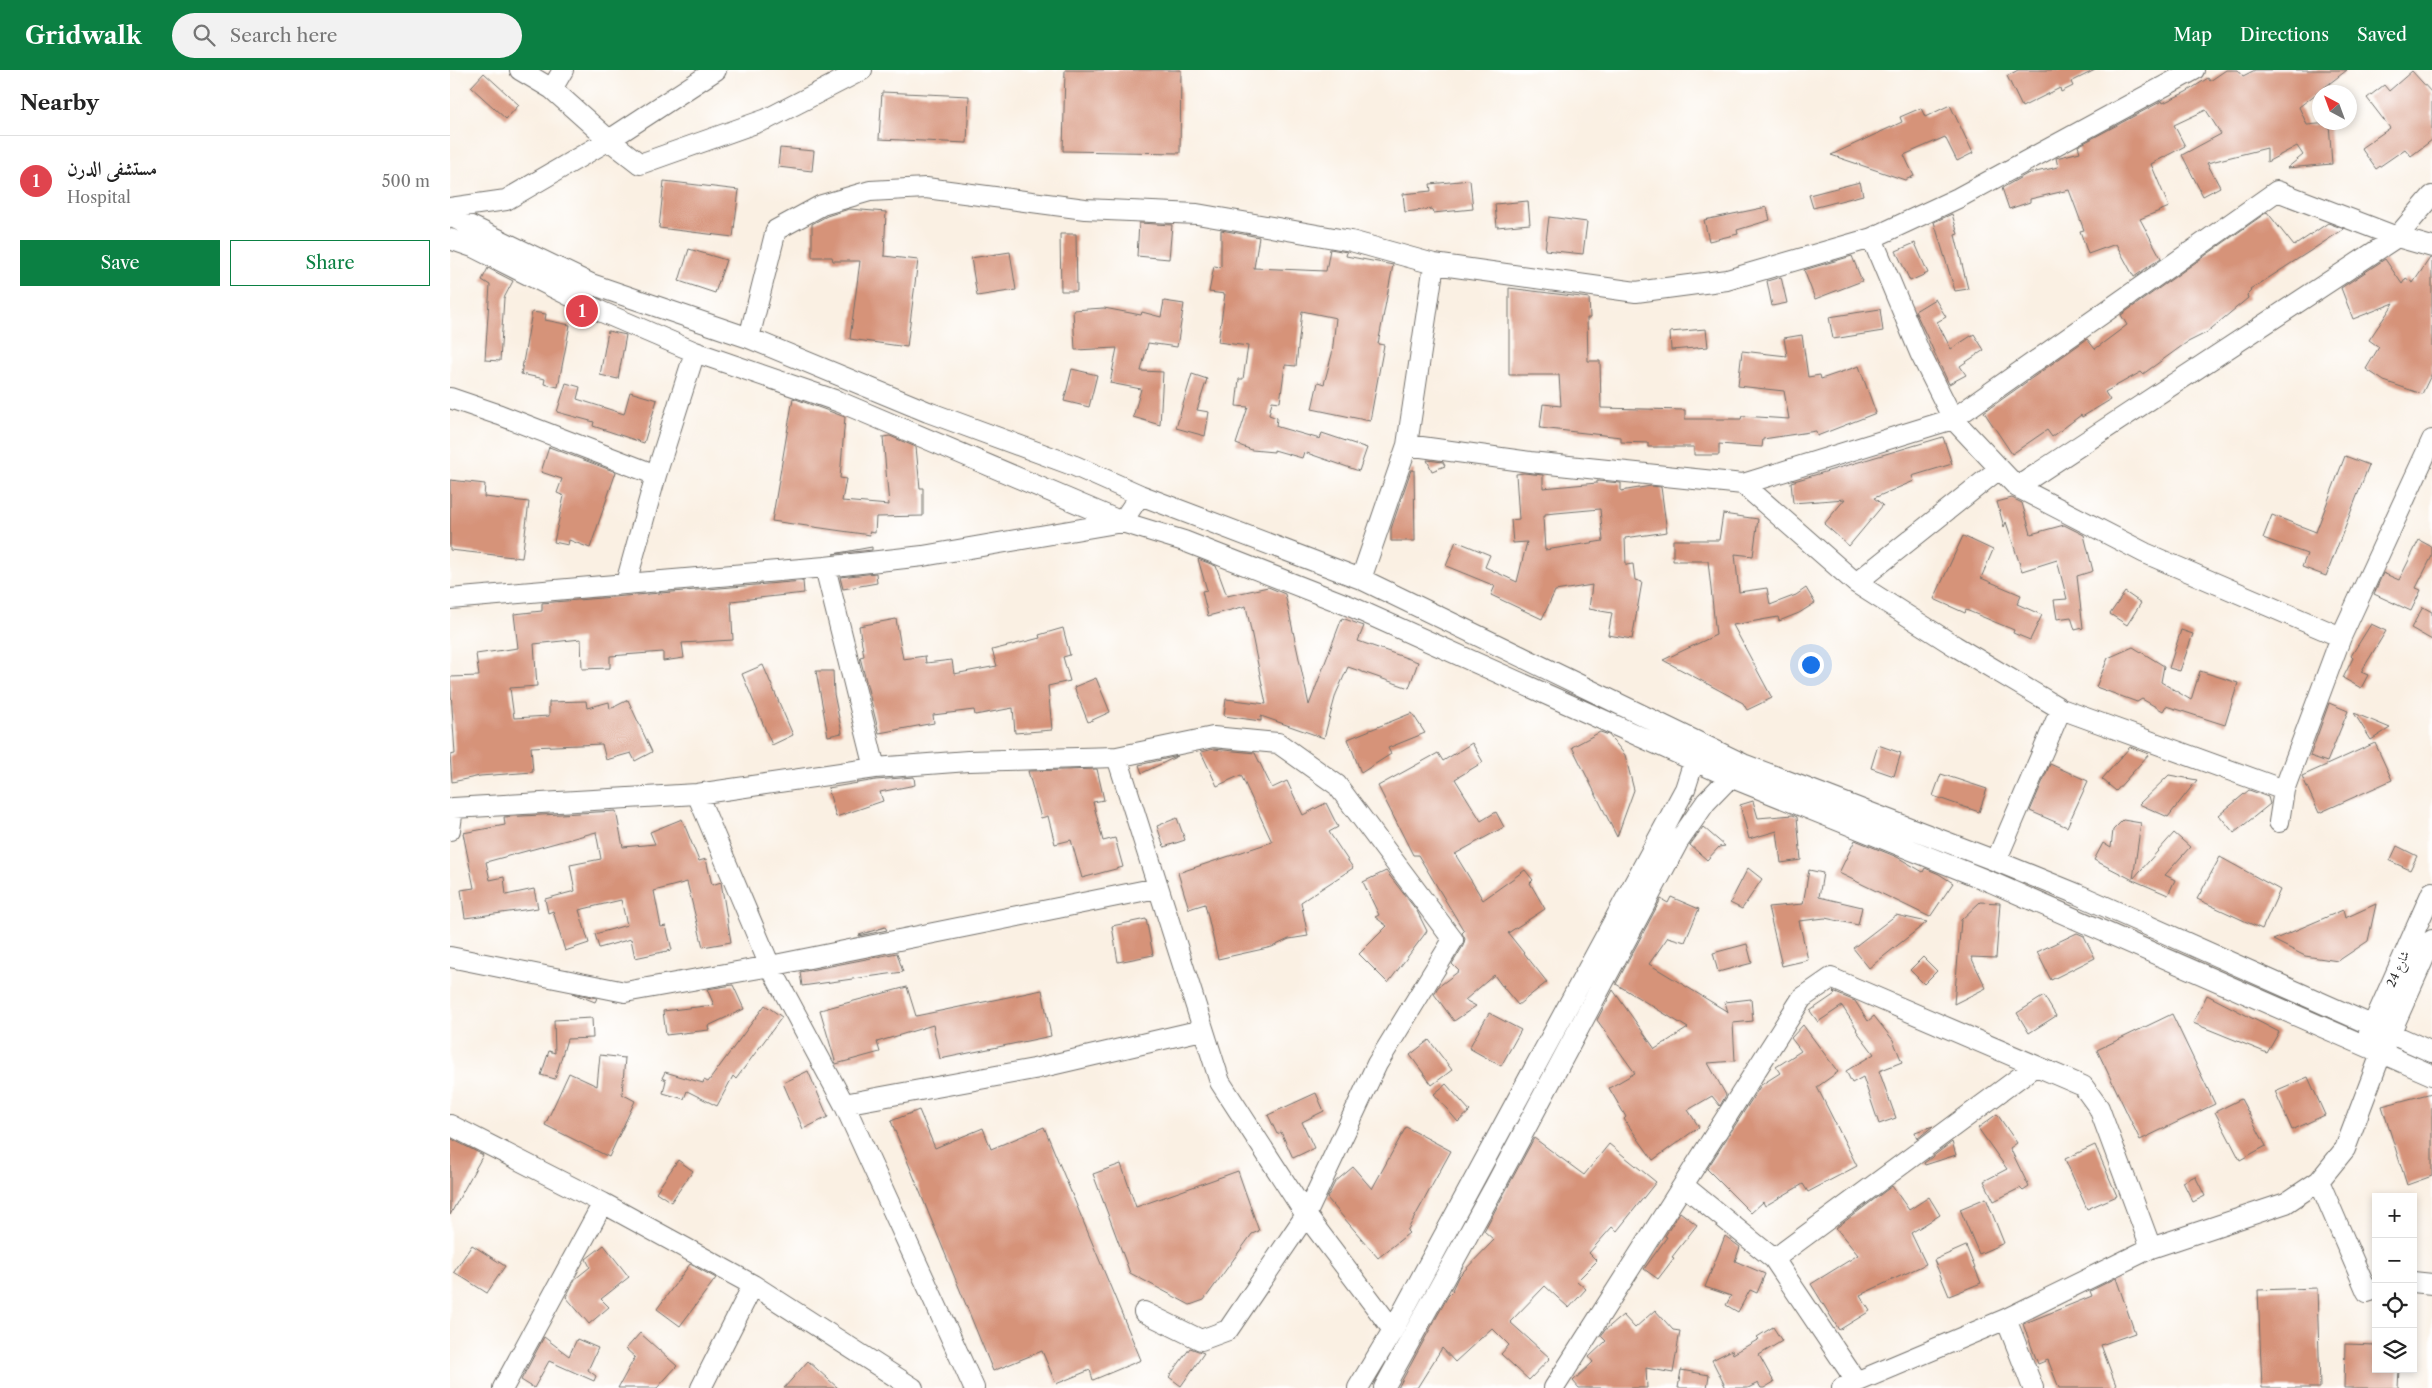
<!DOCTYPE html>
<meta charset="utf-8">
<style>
body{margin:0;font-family:"Libre Caslon Text",Amiri,serif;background:#f2f2f2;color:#222}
.controls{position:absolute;right:15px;bottom:15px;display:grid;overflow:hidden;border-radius:0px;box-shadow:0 2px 8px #0003}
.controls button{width:45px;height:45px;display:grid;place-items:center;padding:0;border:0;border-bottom:1px solid #e0e0e0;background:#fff;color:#222;font:25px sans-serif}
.compass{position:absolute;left:1862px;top:15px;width:45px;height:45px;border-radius:50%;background:#fff;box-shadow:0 2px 8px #0003;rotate:319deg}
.you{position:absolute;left:1360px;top:594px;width:18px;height:18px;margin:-12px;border:4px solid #fff;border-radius:50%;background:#1a73e8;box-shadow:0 0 0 8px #1a73e833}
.badge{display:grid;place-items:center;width:32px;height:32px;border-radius:50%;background:#0b8043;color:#fff;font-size:16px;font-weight:700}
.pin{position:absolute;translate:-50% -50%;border:2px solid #fff;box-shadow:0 1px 5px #0006}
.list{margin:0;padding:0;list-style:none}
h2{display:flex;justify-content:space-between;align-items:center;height:65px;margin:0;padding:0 20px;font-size:21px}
h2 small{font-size:16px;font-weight:400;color:#767676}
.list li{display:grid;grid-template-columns:32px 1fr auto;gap:15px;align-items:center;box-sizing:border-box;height:90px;padding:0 20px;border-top:1px solid #e0e0e0}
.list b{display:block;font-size:19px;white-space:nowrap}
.list p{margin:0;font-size:16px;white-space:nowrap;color:#767676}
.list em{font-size:16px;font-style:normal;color:#767676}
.actions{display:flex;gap:10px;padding:15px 20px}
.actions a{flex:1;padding:11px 0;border:1px solid #0b8043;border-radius:0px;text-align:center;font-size:18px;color:#0b8043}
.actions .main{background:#0b8043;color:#fff}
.icon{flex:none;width:28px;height:28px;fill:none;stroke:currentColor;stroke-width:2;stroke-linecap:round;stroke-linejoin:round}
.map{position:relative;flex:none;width:1982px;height:1318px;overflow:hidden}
header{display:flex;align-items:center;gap:30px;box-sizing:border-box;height:70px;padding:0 25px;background:#0b8043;color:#fff}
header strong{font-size:24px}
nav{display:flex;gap:28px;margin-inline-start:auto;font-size:18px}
.search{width:350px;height:45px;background:#f2f2f2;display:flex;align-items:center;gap:12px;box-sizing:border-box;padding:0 18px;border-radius:28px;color:#767676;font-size:19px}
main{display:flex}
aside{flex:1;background:#fff}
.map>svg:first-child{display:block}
.building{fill:#d69379;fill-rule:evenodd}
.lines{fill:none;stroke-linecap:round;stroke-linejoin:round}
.minor-casing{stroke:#73706b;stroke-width:22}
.minor{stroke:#fff;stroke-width:20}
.labels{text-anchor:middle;stroke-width:5;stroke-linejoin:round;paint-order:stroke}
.street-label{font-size:12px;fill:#2b2b2b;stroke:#fff}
</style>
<header>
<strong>Gridwalk</strong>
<div class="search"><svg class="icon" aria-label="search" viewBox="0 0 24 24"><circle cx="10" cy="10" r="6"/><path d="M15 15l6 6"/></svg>Search here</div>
<nav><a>Map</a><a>Directions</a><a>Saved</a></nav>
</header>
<main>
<aside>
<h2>Nearby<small></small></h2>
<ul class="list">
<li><span class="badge" style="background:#e0444e">1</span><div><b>مستشفى الدرن</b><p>Hospital</p></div><em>500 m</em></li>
</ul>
<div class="actions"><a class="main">Save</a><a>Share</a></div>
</aside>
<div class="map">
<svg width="1982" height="1318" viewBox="0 0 1982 1318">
<rect width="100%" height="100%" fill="#fff"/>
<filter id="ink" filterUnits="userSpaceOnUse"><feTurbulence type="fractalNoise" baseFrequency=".02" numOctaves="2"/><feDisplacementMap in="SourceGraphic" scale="10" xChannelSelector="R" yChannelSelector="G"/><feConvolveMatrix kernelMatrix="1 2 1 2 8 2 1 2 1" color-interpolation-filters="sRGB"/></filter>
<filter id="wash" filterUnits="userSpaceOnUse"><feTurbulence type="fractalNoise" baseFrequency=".0096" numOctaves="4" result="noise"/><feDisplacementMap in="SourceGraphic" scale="20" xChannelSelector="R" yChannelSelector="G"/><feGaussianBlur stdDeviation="1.12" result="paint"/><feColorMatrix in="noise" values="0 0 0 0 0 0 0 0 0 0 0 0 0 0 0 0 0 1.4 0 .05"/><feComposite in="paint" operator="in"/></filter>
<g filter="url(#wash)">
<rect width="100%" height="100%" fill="#faf0e3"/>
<g id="blocks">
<path class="building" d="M615,0H731L730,83L613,81Z
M1568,0H1645L1621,12L1623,16L1611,22L1610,18L1572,37L1557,6Z
M1776,0H1788L1793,6L1805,0H1897L1849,37L1857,55L1879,53L1882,94L1837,98L1853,85L1847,76L1817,92V78L1757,93L1770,117L1753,126L1732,85L1771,64L1756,40L1724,55L1735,76L1701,94L1719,137L1690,149L1711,188L1684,207L1666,174L1638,184L1630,161L1634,160L1619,120L1580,129V132L1559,139L1552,118L1577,104L1608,97L1606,88L1630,82L1628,76L1712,31L1713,33L1736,22L1758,8L1760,11Z
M1962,1L1982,23V70L1961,86L1955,79L1926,99L1911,78L1940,58L1917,28L1934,15L1939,21Z
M34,3L69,35L56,49L21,17Z
M432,22L519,26L517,73L429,69Z
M1500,35L1523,83L1507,91L1495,67L1454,85L1464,106L1455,110L1381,85L1452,52L1450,47L1471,38L1475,47Z
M330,78L364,81L362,101L328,97Z
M1020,110L1023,139L983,143L982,139L955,142L953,124L981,121L980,114Z
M214,111L289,120L283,167L209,158Z
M1410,112L1413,125L1363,138L1359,125Z
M1078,131L1080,154L1047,157L1045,134Z
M1317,137L1320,150L1287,160L1288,164L1259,171L1254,150Z
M399,139L436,142L434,186L468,190L457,277L400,269L410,191H383L382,187H362V154L377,146Z
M1817,142L1844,176L1878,153L1894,159L1800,220L1801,221L1797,225L1798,228L1756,263L1736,273L1693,304L1691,302L1655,322L1660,330L1632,347L1631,345L1602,367L1597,360L1562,384L1534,342L1637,269L1645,279L1677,255L1671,245Z
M1502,144L1508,164L1505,165L1518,219L1505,221L1484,152Z
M1099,147L1137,152L1133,184L1095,180Z
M689,153L722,155L719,189L687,186Z
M771,160L809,167L804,198L876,201L880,179L897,182L896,186L943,195L928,274L934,275L920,351L862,339L868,312L874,314L882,284L886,248L852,241L846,296L835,295L830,332L822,331L819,345L827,348L826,356L828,357L870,369L872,363L917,378L909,401L854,382L852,388L824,380V382L802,380L786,374L798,337L786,336L789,309H793L798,276L768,272L775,224L759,222L764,196L771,197Z
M610,164H626L627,221H611Z
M1465,173L1478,203L1460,211L1446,181Z
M239,179L276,190L265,223L229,211Z
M560,182L566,220L527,226L521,188Z
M1402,186L1412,211L1365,229L1354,200Z
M1980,188L1982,189V303L1972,324L1934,311L1916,299L1929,277L1919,270L1944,233L1903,249L1891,218L1935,189L1952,214L1956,208L1963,213Z
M38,198L63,211L54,228L50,291L35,290L40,215L32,210Z
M1331,207L1337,233L1322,236L1317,211Z
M1059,218L1139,228L1140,248H1137L1138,291H1150L1151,338L1235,340V349H1291L1292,346L1339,349L1334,321L1288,316L1292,281L1337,286L1334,268L1352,265L1358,307L1370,305L1371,309L1409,296L1426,343L1367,366L1366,361L1313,369L1312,377L1269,374V385H1244V377H1198V373L1171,372V367L1090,358L1093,334L1111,336L1109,305H1059Z
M1485,229L1496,247L1487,252L1501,279L1524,264L1534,280L1510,296L1516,305L1499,314L1465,241Z
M714,231L734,234L727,277L698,273L691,301L713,302L710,355L683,347L691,319L660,313L667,278L625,280L623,240L654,238L691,245L692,242L711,247Z
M1430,239L1433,261L1383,269L1379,247Z
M82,242L96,244L95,250L120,255L108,317L94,314L95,309L71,304Z
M1256,259L1258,277L1221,280L1220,262Z
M158,261L176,265L168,309L150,305Z
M622,299L647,305L639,337L614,331Z
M742,304L757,309L747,340L759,342L755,366L726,358Z
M116,313L130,317L127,329L174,344L180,322L207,330L194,373L143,356L144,352L107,342Z
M343,328L395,347L390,408L396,409L392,431L439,435L433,367L440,366L466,377L470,418H473V446L426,447L425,463L419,462L420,465L322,451Z
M1493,367L1502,394L1462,406L1464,411L1424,428L1433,435L1399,476L1374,454L1395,429L1343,433L1341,412Z
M99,377L166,402L140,478L119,470L118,475L104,472L114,426L107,423L112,409L91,402Z
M1895,386L1919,395L1876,506L1852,497L1857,484L1813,468L1822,445L1866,462Z
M977,390L993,392L995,396L982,401Z
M961,400H964L965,471H941V459Z
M1074,403L1093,405V418L1147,413V411L1171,413V421L1201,416L1211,417L1217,462L1175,468L1176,495L1183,494L1185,510L1192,512L1182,569L1158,565L1162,543L1139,539L1142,515L1105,521L1092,549L1041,525L1045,516L996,496L1006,471L1040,485L1035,497L1067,512L1077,472L1063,473L1061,450L1069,449L1066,404ZM1150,439L1153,471L1095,480L1093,447H1095V444Z
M0,410L35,414L34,427L79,432L72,488L0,480Z
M1562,428L1572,433L1581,464L1614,455L1634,465L1643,501L1627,506L1633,558L1625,560L1621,547L1607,549L1604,530L1617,529L1607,490L1572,501L1556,452L1554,457L1547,432Z
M1273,444L1308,449L1303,486L1285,484L1289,522L1317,518L1320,535L1346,525L1356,518L1365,533L1349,543L1329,551L1328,547L1283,555L1322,628L1297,640L1293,633L1213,590L1266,565L1258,491H1223V470H1269Z
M1513,466L1543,480L1531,508L1571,525L1567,534L1592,545L1580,570L1563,563L1564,560L1516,540L1515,543L1484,529Z
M1969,470L1982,477V486L1966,518L1971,520L1961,541L1924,524L1933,503L1949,510Z
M422,477V480L383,484Z
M748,489L766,496L777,526L818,517L835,524L859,635L892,548L914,556L908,571L968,592L959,618L898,597L886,624L874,668L811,646V651L774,646L776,629L816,634L796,536L758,546L752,521L757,520Z
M426,503L427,513L393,519L390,507Z
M353,511L354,523L281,531L283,570L232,573L234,588L213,591V582L160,586V598L132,599L131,569L84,574L87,616L60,618L64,648L99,646V632L136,631L137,638L159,632L160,639L178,630L202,682L185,691L181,683L156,690L152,674L81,677L83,702L30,706L2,712L0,685L5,684L0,607L29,606L26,584L68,578L64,544L92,541V533Z
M1675,522L1691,533L1677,555L1660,544Z
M1973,537L1982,542V570L1961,558Z
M446,549L453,589L475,586L476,593L502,590L504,604L547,596L542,580L590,568L589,565L613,558L620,585L613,587L620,611L598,616L602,660L565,663L563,638L525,645L524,640L483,645L484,653L429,663L410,587L414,586L409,556Z
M1921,554L1936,561L1911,602L1918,605L1911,618L1893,608L1903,588L1901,586Z
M1731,560L1743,564L1730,601L1719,598Z
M1683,577L1714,596L1711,612L1741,630L1750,601L1788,613L1775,655L1716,636L1713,641L1692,629L1687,632L1646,617L1658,588Z
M313,595L343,665L322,675L292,604Z
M366,601H383L384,624L392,663L378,666Z
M646,608L660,642L638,652L624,617Z
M1879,633L1898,641L1877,692L1860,686Z
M962,643L975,663L938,678L941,684L911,703L898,669Z
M1904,643L1940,658L1921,670Z
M1150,662L1159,665L1175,685L1184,720L1167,767L1122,677Z
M1022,673L1033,692L1005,709L1031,751L1046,742L1054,757L1005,784L1033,830L1075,800L1083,810L1080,813L1095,839L1058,863L1097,912L1068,935L1053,917L1054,915L1052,916L1044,905L1015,930L1026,936L1004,951L984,924L988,917L1009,901L1002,894L1013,876L1015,869L1012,863L1014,861L968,785H963L928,716L988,683L993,691Z
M1925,673L1942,710L1869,743L1852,706Z
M1428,675L1451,683L1444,706L1421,698Z
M1680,677L1699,684L1666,721L1652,709Z
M764,679L805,683L822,718L837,711L853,745L876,733L888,757L879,762L903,798L851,832L858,866L839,869L822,877L768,889L755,834L739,839L728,803L822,772L791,705L767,716L751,682Z
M728,686L692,703L689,695Z
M1600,694L1638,711L1617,757L1580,741Z
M647,699L654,730L643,732L653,771L665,768L673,797L632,808L621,770L605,774L598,746L591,748L578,701Z
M1491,704L1537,719L1529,742L1483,726Z
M1719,705L1747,710L1718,747L1689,734Z
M464,707L465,715L430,722L433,731L386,747L378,718L426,710Z
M1799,720L1818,727L1820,734L1784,763L1769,745Z
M1303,731L1308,748L1343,745L1347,747L1351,790L1331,793L1327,761L1299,769L1290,735Z
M166,741L173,777L205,774L200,762L232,749L249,791L256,789L262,815L271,812L281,872L253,877L237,812L204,821L211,857L216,856L222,880L185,888L181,869L149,878L145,864L177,855L171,830L129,840L139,873L115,881L103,841L98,843L95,829L125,821L120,795L151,789L146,762L36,792L40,810L54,807L56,825L84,819L88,838L15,848L11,820L24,818L13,763L55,755L54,747Z
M727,748L735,770L714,777L707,756Z
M1673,750L1691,753L1683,809L1724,763L1740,777L1715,805L1725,810L1718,825L1683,810L1644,790L1653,773L1661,778L1663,760Z
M1253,757L1275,776L1269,777L1257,790L1240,775Z
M1405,770L1447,787L1473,802L1475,798L1489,804L1503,813L1480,847L1389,803Z
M1947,776L1967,786L1960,800L1940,791Z
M1770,787L1830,820L1812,859L1747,829Z
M1298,798L1312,809L1292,839L1280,833Z
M1359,800L1373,803L1369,827L1412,837L1408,855L1375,848L1349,851L1358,890L1332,896L1318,837L1353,834Z
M936,801L967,841L977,861L938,913L909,884L937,856L925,847L929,845L913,812Z
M1221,827L1249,839L1235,872L1218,867L1199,894L1278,942L1275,932L1301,929L1303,951L1283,953L1285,991L1258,993L1276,1025L1270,1036L1262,1026L1238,1040L1249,1057L1203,1090L1174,1049L1176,1047L1159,1018L1185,1003L1147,950L1163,920L1205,979L1238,958L1166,914L1211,829L1218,833Z
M1530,832L1550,833L1546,888L1521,887L1536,918L1504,934L1511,850Z
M1926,834L1918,871L1888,891L1855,886L1823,870L1893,840L1895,848Z
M1446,845L1477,852L1419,898L1403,878Z
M696,849L703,885L668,892L662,856Z
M435,857L437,860L409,866V865Z
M1627,863L1634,866L1645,888L1601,910L1587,882Z
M1297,874L1302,893L1268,902L1263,883Z
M447,883L453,902L352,916L350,902Z
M1473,887L1487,901L1474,914L1460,900Z
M283,915L294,939L258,956L259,960L216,965L213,941L264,935L257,919Z
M457,917L466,946L592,920L601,966L490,989L483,955L427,972L430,982L386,994L370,940Z
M1383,922L1405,931L1418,951L1424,946L1443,970L1452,992L1429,1001L1446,1048L1429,1054L1413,1007L1402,1013L1396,1001L1424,984L1406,960L1407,959L1392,936L1368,952L1360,941L1385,924Z
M122,923L147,928L145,932Z
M1757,925L1829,962L1817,983L1743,953Z
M1594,926L1606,946L1579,963L1567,943Z
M315,935L332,947L286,1009L283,1006L267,1036L237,1021L234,1029L213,1023L216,1010L212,1008L215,1002L253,1013L254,1010L258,1012Z
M1039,943L1071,960L1051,996L1019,978Z
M1722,944L1765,1034L1690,1070L1647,980Z
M142,948L143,968L117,969L105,1009L91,1005L99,981L105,983L104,950Z
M1353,955L1388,1002L1367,1017L1407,1096L1358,1122L1353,1114L1315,1136L1313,1132L1301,1143L1257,1099L1311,1015L1330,1003L1326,997L1351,981L1341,968Z
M979,970L1002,1000L982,1015L960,985Z
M150,985L175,988L172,1024L185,1031L159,1087L95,1055L119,1003L147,1016Z
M358,1001L378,1047L353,1059L333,1013Z
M1858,1007L1875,1045L1842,1060L1825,1021Z
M996,1014L1020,1041L1008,1052L984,1024Z
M866,1023L874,1041L852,1052L864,1078L843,1088L831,1062L827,1064L818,1045Z
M1982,1023V1106L1957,1115L1932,1036Z
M1791,1029L1816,1076L1790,1090L1765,1042Z
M469,1040L485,1078L533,1058L541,1079L594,1057L691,1290L643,1310L640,1300L606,1314L592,1281L543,1301L441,1051Z
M1547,1044L1567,1073L1560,1078L1579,1117L1573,1121L1570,1118L1544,1131L1534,1111L1557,1099L1528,1058Z
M1483,1056L1467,1069L1465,1062Z
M956,1057L1001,1081L957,1161L959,1163L928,1188L877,1128L885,1112L903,1097L922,1119Z
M0,1068L33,1085L0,1145Z
M1084,1068L1134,1105L1159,1074L1206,1112L1167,1161L1162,1157L1139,1183L1147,1191L1127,1211L1136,1219L1119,1238L1095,1216L1060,1252L1100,1288L1079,1310L1051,1284L1059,1275L1042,1258L1005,1292L992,1278L967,1318H948L998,1226L1003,1221L1002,1220L1008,1207L1044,1170L1034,1161Z
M1502,1072L1506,1085L1475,1095L1474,1093Z
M1645,1075L1667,1126L1637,1139L1615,1089Z
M228,1090L243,1101L221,1132L206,1122Z
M671,1094L686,1137L788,1101L809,1161L802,1164L754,1230L740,1235L680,1203L643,1104Z
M1745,1106L1755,1126L1743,1132L1733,1112Z
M1442,1116L1459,1140L1479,1127L1490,1145L1461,1163L1476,1194L1410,1225L1420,1241L1389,1260L1361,1214L1408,1185L1386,1158Z
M1536,1128L1554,1173L1529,1184L1510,1139Z
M1230,1142L1247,1155L1222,1187L1224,1188L1208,1209L1194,1199L1217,1167L1215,1166Z
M1275,1166L1290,1177L1285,1191L1315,1204L1307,1223L1300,1220L1288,1242L1276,1235L1281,1226L1255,1217Z
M22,1175L55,1196L37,1223L4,1202Z
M154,1175L179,1207L151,1229L159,1237L139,1254L116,1227L125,1209L140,1197L136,1189Z
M1516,1176L1531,1213L1499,1226L1484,1190Z
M240,1194L266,1208L230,1256L207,1239Z
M1666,1208L1685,1263L1651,1275L1667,1318H1609L1598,1290L1588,1294L1573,1254L1642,1226L1640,1221Z
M1867,1218L1870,1318H1812L1808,1220Z
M1205,1240L1223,1260L1230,1261L1223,1303L1196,1298L1197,1318H1129L1123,1311L1143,1292L1139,1287L1156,1271L1151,1266L1155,1260L1173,1245L1185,1258Z
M1323,1257L1332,1271L1309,1285L1324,1312L1314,1318H1311L1308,1313L1298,1318H1276L1262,1290L1282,1280L1283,1284L1309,1269L1307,1267Z
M190,1263L227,1296L207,1318H168L185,1287L176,1279Z
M94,1267L119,1286L127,1269L148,1278L138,1300L146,1306L144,1311L99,1291L84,1318L71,1310Z
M1895,1274L1926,1275V1299H1949L1948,1318H1894Z
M740,1278L754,1283L731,1316L719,1307Z
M358,1291L388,1318H334Z
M1231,1300L1259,1305L1257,1318H1228Z"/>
</g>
</g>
<g filter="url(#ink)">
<use href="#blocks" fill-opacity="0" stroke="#73706b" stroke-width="1"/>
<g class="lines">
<defs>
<path id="minor" d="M70,0L102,19L159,70L190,94L317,49L412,0
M102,19L113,0
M0,138L56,130L159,70L266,0
M0,146L141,214L299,268L478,342L625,396L690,425L911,509L1293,694L1546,791L1627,824L1982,982
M1422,168L1470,283L1503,349L1567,417L1695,483L1891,567
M0,169L23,177L152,242L245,282L390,332L672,452L734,471L902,537L1280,707L1541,812L1982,1005
M299,268L326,160L372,135L420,121L476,118L635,139L747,144L901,171L984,194L1186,222L1277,210L1422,168L1508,128L1744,0
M0,328L50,345L206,405
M957,375L1080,392L1293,414L1503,349L1827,121L1947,167L1982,177
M1293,414L1406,513L1505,576L1611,639L1834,720
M1567,417L1947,167L1982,126
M375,497L425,698
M911,509L957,375L984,194
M176,513L206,405L245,282
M1406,513L1549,399
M0,529L375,497L473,486L672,452L690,425
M667,687L770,1012L856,1145L943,1260
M247,724L320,896L394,1034L524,1318
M1829,752L1834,720L1891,567L1982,370
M0,760L3,738L247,724L425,698L518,691L667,687L763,667L828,673L887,715L1003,870L927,994L856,1145L778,1260L751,1270L694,1242
M1546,791L1611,639
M0,887L175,922L320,896L707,818
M1918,966L1982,822
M394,1034L584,999L752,960
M0,1055L153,1133L303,1215L463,1318
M1869,1111L1917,1222L1926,1219
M1233,1115L1324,1189L1406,1311
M1324,1189L1585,996
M1963,1212L1982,1214
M1556,1249L1583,1318
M53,1318L153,1133
M251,1318L303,1215
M908,1318L943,1260L1235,719L1244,691V679
M934,1318L1045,1116L1228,772L1256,732L1288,699
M1104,1318L1352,928L1381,908L1633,1016L1649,1038L1701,1178
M1392,1318L1556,1249L1701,1178L1836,1133L1869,1111L1895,1079L1931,984L1982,870"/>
</defs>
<use href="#minor" class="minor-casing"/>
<use href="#minor" class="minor"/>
</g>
</g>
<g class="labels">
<g class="street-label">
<text transform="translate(1948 899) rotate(-66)" y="4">شارع 24</text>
</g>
</g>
</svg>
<div class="controls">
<button>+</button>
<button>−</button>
<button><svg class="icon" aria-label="locate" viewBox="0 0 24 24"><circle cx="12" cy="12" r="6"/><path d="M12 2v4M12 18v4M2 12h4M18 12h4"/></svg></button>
<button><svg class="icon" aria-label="layers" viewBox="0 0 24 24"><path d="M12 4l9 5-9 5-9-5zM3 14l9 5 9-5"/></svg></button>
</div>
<svg class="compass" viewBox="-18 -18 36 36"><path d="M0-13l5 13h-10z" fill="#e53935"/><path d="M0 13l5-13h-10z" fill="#767676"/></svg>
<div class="you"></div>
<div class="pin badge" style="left:132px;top:241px;background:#e0444e">1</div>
</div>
</main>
